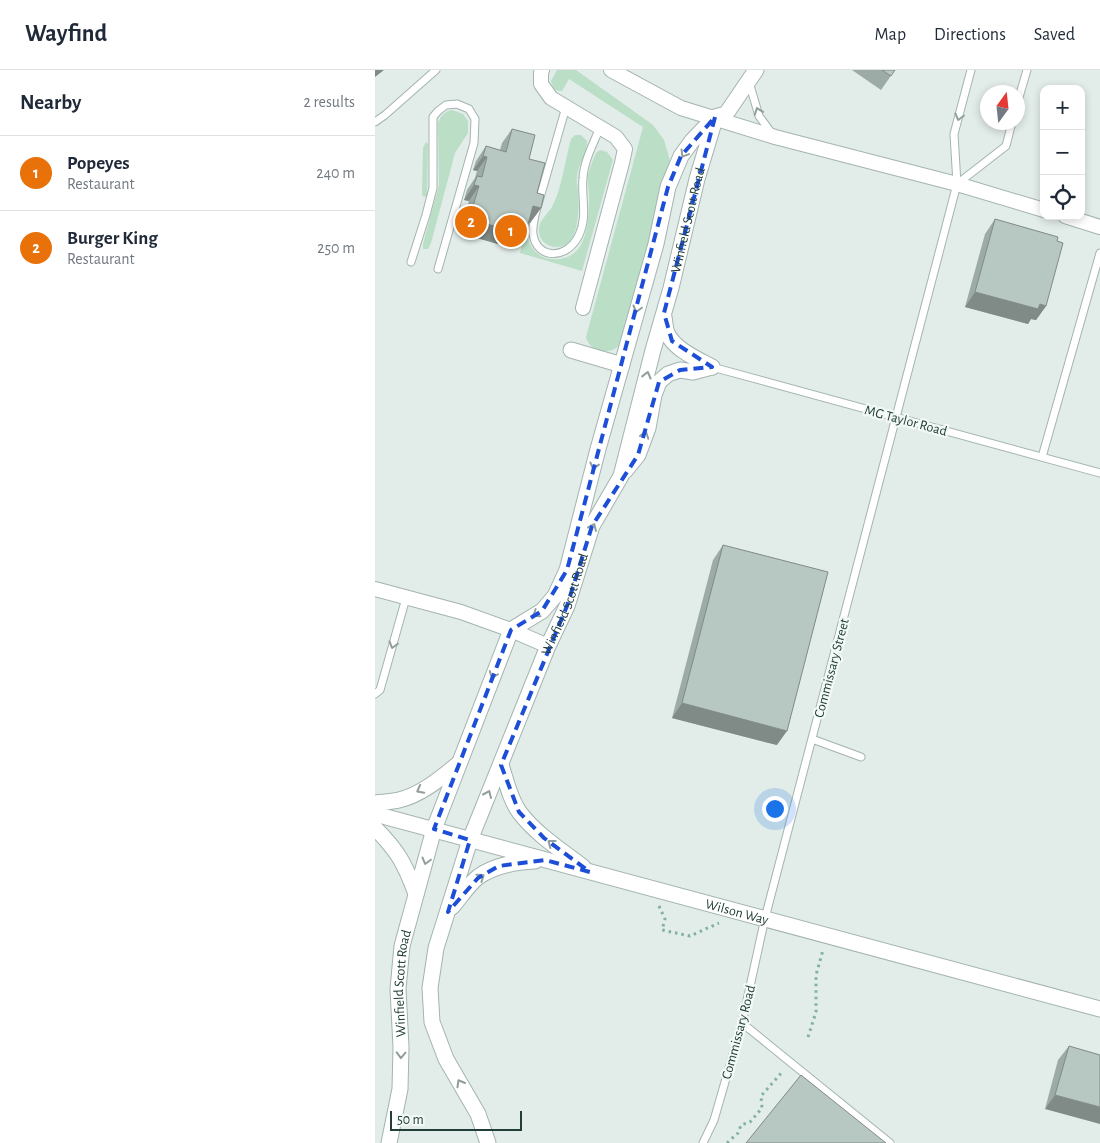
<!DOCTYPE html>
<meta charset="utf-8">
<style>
body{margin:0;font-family:"Alegreya Sans",sans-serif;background:#f2f2f3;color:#1f2937}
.controls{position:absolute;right:15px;top:15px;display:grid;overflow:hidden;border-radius:10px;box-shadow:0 2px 8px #0003}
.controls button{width:45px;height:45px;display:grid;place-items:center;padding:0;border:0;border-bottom:1px solid #e0e1e3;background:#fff;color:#1f2937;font:25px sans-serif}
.compass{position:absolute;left:605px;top:15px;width:45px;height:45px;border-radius:50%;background:#fff;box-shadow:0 2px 8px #0003;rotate:15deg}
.scale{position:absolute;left:15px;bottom:12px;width:132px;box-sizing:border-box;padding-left:5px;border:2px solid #213e38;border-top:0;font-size:14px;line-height:18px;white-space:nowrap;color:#213e38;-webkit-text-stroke:4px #f2f9f6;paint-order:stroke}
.you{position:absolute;left:399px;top:738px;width:18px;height:18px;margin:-12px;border:4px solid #fff;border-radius:50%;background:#1a73e8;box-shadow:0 0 0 8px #1a73e833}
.badge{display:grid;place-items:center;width:32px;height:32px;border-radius:50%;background:#2563eb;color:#fff;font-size:16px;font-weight:700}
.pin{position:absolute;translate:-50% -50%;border:2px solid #fff;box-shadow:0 1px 5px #0006}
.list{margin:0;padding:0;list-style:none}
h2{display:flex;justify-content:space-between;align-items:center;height:65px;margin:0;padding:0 20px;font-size:21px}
h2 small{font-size:16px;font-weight:400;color:#747a83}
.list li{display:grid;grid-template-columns:32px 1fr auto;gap:15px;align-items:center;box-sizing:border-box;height:75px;padding:0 20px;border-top:1px solid #e0e1e3}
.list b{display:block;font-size:19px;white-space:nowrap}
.list p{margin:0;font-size:16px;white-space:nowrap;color:#747a83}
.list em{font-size:16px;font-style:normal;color:#747a83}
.icon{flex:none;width:28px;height:28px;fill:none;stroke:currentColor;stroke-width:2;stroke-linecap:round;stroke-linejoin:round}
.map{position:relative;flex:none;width:725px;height:1073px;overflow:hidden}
header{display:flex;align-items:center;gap:30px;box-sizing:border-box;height:70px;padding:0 25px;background:#fff;border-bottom:1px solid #e0e1e3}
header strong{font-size:24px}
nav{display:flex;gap:28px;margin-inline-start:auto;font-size:18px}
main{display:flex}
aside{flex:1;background:#fff}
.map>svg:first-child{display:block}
.green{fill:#badec6}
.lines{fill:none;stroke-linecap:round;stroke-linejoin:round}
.service-casing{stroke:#a4b4b0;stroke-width:9}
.minor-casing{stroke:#a4b4b0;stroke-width:16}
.tertiary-casing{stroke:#a4b4b0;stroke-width:17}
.path{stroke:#81b1a5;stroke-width:3;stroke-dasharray:2.5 4;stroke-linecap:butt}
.service{stroke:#fff;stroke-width:7}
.minor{stroke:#fff;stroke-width:14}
.tertiary{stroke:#fff;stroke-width:15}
.wall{fill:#9daba6}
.shaded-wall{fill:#808b87}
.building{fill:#b7c7c1;stroke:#808b87}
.oneway{stroke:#909e9c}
.marked{fill:none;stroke:#1d4ed8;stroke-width:4;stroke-dasharray:10 6;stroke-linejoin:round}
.labels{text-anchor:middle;stroke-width:4.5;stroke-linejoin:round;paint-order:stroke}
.street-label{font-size:14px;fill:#213e38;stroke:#f2f9f6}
</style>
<header>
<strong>Wayfind</strong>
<nav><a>Map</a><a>Directions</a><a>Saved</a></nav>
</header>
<main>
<aside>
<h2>Nearby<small>2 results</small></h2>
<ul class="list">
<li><span class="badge" style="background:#e8710a">1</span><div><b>Popeyes</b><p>Restaurant</p></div><em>240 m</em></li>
<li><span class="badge" style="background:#e8710a">2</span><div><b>Burger King</b><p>Restaurant</p></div><em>250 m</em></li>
</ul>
</aside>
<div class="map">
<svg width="725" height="1073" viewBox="0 0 725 1073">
<rect width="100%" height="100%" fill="#e2ece8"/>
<path class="green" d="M182,0H201L278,55L289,70L295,91L294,99L246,273C238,286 214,283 211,267L268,57L194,9L187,21C180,22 177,16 176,11Z
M77,40L88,44L93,51V63L80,83L56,173L53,179H48V174L64,115L63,53C66,45 69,42 77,40Z
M200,65H206L212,71C212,84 203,94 202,107C201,112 203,117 203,122C204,136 204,151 199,164C193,184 162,180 164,158C165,149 174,143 178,135C186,120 191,87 196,69Z
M51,72L53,74L52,126L49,127L47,125L48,78Z
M225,80L232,82L238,90L207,201L145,183L151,160C153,171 156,180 166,186C173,190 182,190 189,188C213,183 214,147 214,128C214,120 212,112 213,105C215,97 218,90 221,83Z"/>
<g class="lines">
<defs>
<path id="service" d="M596,0L579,64L582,114L631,76L637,52
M374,12L384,46L398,65
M642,34L652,0
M191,37L160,145C159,151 157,158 158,164C162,191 193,189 204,165C213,146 206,128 208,108C209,90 219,73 225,57
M0,52L10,45L61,0
M36,192L51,145L58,118V47L63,41L71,35L82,34L94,39L100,49L99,73L63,199
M337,297L725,403
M667,387L725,183
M0,624L5,620L31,528
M437,669L486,687
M367,953L515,1073
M328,1073L339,1050L367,953L390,848L582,114"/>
<path id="minor" d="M167,0L166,3V14L176,28L241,67L250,79L247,93L208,238
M236,0L306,38L400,67L582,114L669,140
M690,146L725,157
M0,519L86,542L136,560L173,576"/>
<g id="tertiary">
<path d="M289,247C290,252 290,258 292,263C299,279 322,289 337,297"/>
<path d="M196,280L247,295"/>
<path d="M250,401L263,385L273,358L279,325L284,312L293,304L305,300L318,302L337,297"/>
<path d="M126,695C131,710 135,730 145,743C162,765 186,780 208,797"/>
<path d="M0,733C8,732 16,732 24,730C46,725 66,708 83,694"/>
<path id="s1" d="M0,744L725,939"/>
<path d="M0,758C23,781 30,794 41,824"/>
<path d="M77,837C85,828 93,815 103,807C120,795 140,792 160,791"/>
<path id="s2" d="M14,1073L25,1019L26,977L23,919L27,876L59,759L136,560L167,541L180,526L192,500L223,379L281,174L293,117L306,86L317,71L340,47L351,44L381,0"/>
<path id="s3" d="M113,1073L103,1044L71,989L57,952L55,918L61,878L95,770L173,576L192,536L217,456L246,406L278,280L296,218L322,109L340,49"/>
</g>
</defs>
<use href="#service" class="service-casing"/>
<use href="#minor" class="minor-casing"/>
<use href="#tertiary" class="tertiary-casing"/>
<path class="path" d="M284,836L290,849L287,860L315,866L344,853
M433,967L441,942V905L448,880
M352,1073L363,1063L366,1055L375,1052L387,1038L386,1026L408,1001"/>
<use href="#service" class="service"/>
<use href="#minor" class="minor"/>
<use href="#tertiary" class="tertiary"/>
</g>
<path class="wall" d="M477,0H520L506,20Z
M137,59L154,89L166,138L155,153L154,152L142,172L127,168L123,174L102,168L104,162L86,157L94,131L89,130L92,120L100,108L102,101L98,100L101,91L111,76L125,80L127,73Z
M620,149L682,171L671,236L661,250L656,249L653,254L590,237L610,164Z
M348,475L402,675L297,648L338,490Z
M694,976L725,985L670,1039L683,990Z"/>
<path class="shaded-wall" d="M0,0H9L0,7Z
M108,86L112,87L102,101L98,100Z
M99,115L104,116L94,131L89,130Z
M158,136L166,138L155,153L148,151Z
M96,143L114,148L104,162L86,157Z
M135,153L152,158L142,172L127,168L123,174L102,168L112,154Z
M600,222L665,234L671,236L661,250L656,249L653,254L590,237Z
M307,633L412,661L402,675L297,648Z
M680,1025L725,1037V1054L670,1039Z"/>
<path class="building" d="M507,0H520L516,6Z
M137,59L160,65L154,89L170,93L162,123L169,125L166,138L158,136L152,158L135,153L133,160L112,154L114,148L96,143L104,116L99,115L102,106L107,107L112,87L108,86L111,76L131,82Z
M620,149L683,167L682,171L688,173L671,236L665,234L663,239L600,222Z
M348,475L453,502L412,661L307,633Z
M694,976L725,985V1037L680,1025Z
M426,1005L511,1073H371Z"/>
<defs><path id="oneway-chevron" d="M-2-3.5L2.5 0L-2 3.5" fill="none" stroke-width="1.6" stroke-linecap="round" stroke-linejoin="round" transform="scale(1.25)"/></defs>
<g class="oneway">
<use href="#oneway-chevron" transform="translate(383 41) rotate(-110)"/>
<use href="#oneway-chevron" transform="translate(584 47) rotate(105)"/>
<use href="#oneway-chevron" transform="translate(309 84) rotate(121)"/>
<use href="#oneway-chevron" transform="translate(262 239) rotate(105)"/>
<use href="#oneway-chevron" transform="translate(272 305) rotate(-76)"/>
<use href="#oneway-chevron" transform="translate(270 365) rotate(-71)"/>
<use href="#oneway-chevron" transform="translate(219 396) rotate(104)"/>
<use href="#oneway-chevron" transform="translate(218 457) rotate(-66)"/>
<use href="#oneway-chevron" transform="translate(161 544) rotate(146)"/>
<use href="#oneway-chevron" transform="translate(18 575) rotate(106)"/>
<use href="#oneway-chevron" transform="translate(118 605) rotate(111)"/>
<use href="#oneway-chevron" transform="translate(45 720) rotate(152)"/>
<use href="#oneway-chevron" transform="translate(113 724) rotate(-66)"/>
<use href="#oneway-chevron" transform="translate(176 773) rotate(-143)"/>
<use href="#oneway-chevron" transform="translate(51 791) rotate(105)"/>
<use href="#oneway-chevron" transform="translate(106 807) rotate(-35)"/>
<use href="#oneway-chevron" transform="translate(26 985) rotate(91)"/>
<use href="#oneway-chevron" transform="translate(85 1013) rotate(-120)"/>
</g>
<path class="marked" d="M340,47L289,243L297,271L337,297L305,300L284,312L263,385L217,456L192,536L126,695L144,742L169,768L215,802L170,790L124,796L103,808L73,842L95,770L59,759L136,560L167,541L192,500L293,117L306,86Z"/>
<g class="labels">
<g class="street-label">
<text dy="5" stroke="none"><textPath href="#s3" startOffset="981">Winfield Scott Road</textPath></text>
<text transform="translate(531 350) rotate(15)" y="5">MG Taylor Road</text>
<text dy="5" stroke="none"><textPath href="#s3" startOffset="576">Winfield Scott Road</textPath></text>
<text transform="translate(456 598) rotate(-75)" y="5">Commissary Street</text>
<text dy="5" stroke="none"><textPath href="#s1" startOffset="375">Wilson Way</textPath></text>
<text dy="5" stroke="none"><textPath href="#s2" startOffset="161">Winfield Scott Road</textPath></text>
<text transform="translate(363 962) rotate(-75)" y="5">Commissary Road</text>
</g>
</g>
</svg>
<div class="controls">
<button>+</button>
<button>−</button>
<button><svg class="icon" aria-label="locate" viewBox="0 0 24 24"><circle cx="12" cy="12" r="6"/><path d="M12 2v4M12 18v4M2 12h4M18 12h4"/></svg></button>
</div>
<svg class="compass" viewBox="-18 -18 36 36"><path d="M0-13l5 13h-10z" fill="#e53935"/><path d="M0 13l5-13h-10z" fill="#747a83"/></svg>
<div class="scale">50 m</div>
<div class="you"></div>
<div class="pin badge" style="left:136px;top:161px;background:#e8710a">1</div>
<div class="pin badge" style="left:96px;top:152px;background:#e8710a">2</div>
</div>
</main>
